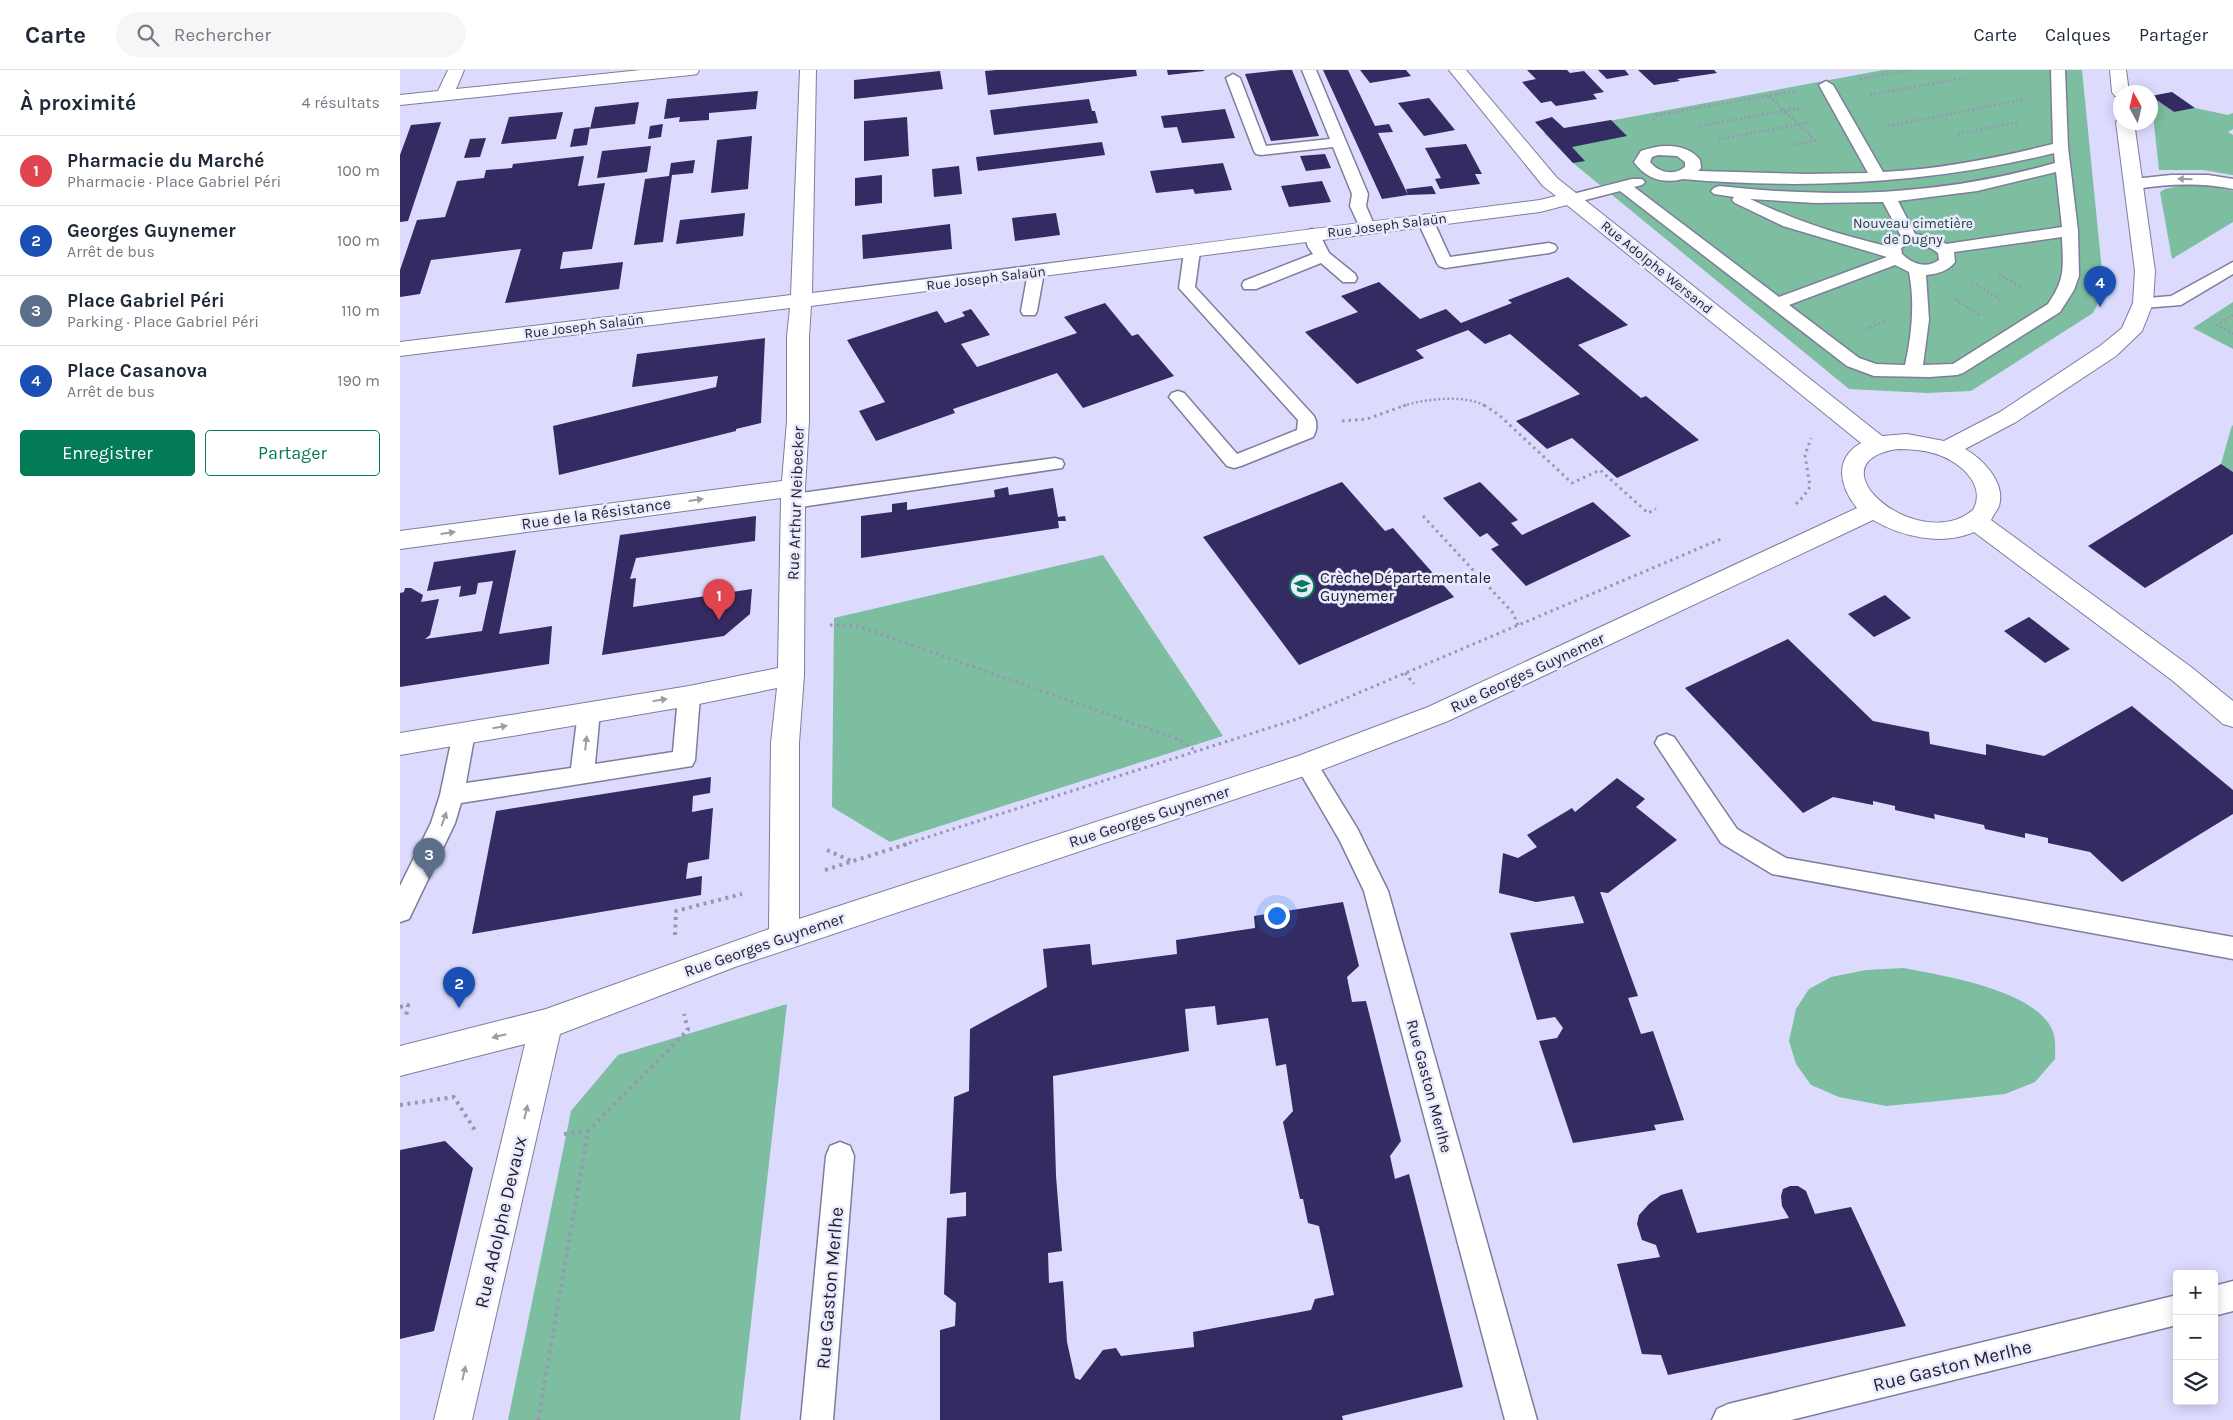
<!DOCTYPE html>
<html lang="fr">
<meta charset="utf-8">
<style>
body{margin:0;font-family:Karla,sans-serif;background:#f6f6f7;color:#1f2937}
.controls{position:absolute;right:15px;bottom:15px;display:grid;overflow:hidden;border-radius:5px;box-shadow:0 2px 12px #0003}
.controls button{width:45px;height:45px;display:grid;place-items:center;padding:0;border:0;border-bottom:1px solid #e0e1e3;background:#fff;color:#1f2937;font:25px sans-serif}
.compass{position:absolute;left:1713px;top:15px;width:45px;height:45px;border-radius:50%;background:#fff;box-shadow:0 2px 12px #0003;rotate:352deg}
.you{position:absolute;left:876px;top:845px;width:18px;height:18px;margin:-12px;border:4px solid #fff;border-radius:50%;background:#1a73e8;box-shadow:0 0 0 8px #1a73e833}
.badge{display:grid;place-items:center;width:32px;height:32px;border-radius:50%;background:#047b57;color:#fff;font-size:16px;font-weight:700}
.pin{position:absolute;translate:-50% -41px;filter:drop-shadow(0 1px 2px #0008)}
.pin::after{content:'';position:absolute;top:26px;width:18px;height:15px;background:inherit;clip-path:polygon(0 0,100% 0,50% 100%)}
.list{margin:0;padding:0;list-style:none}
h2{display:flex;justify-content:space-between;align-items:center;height:65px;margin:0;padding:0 20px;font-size:21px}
h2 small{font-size:16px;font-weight:400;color:#747a83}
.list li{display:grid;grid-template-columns:32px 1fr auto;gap:15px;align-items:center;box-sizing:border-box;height:70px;padding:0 20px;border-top:1px solid #e0e1e3}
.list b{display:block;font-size:19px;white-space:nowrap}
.list p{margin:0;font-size:16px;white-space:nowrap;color:#747a83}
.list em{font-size:16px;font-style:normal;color:#747a83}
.actions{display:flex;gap:10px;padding:15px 20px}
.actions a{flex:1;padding:11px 0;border:1px solid #047b57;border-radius:5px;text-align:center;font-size:18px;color:#047b57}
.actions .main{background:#047b57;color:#fff}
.icon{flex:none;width:28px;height:28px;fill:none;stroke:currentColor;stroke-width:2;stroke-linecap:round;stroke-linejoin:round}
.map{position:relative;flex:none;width:1833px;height:1350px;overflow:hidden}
header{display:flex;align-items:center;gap:30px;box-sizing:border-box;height:70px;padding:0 25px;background:#fff;border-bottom:1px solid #e0e1e3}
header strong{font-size:24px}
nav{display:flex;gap:28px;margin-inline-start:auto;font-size:18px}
.search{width:350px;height:45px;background:#f6f6f7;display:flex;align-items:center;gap:12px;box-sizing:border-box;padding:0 18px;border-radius:28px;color:#747a83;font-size:19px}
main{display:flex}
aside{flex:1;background:#fff}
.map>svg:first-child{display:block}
.green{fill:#7dbda0}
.building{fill:#332b61;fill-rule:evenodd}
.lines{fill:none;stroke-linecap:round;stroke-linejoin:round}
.service-casing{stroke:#7e7d9c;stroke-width:3}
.minor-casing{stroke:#7e7d9c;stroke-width:2}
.path-far2{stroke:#9897b2;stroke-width:2.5;stroke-dasharray:2 2.5;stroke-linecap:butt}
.path-far1{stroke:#9897b2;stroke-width:3;stroke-dasharray:2.5 4;stroke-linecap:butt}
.path{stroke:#9897b2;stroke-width:4;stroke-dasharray:3 4.5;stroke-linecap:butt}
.service{fill:#fff;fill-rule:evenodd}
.minor{fill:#fff;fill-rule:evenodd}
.oneway{fill:#9c9ca2}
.labels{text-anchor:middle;stroke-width:5;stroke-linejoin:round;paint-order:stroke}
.far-park-label{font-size:14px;fill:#1a3d2e;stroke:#eaeaff}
.far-street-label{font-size:14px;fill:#232330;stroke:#eaeaff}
.street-label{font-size:16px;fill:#232330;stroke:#eaeaff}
.poi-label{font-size:16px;fill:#232330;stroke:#eaeaff;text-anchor:start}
.near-street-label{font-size:19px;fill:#232330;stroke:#eaeaff}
</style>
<header>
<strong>Carte</strong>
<div class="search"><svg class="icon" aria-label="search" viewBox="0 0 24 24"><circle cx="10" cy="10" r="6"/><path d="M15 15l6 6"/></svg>Rechercher</div>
<nav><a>Carte</a><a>Calques</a><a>Partager</a></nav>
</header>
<main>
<aside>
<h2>À proximité<small>4 résultats</small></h2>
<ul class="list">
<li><span class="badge" style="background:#e0444e">1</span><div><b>Pharmacie du Marché</b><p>Pharmacie · Place Gabriel Péri</p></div><em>100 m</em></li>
<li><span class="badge" style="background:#1a4fb4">2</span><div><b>Georges Guynemer</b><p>Arrêt de bus</p></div><em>100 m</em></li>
<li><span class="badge" style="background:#5c6f8a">3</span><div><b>Place Gabriel Péri</b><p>Parking · Place Gabriel Péri</p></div><em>110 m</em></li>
<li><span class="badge" style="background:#1a4fb4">4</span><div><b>Place Casanova</b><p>Arrêt de bus</p></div><em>190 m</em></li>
</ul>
<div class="actions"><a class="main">Enregistrer</a><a>Partager</a></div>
</aside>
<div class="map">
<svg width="1833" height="1350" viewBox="0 0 1833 1350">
<rect width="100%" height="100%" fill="#dcdbfe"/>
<path class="green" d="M1483,0H1682L1704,221L1693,243L1571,321L1527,323L1449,319L1173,93L1144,63Z
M1751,26L1774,42L1795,38L1828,45L1833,43V59L1828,62L1833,65V105L1803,100H1759Z
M1783,115L1809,116L1833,121V152L1772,189L1760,122L1765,119Z
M1833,232V279L1793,258Z
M1832,355L1833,356V402L1821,394Z
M703,485L823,666L490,772L432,737L434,548Z
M1504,898C1543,906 1638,920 1653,962C1656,970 1655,981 1655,989L1635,1012L1605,1024L1539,1031L1486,1036L1439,1027L1411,1015L1396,994L1389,971L1396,939L1409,919L1431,907L1466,900Z
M387,934L340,1350H108L171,1041L218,985Z"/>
<path class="building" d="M596,0H736L737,6L588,25L585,1Z
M767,0H804V1L768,5Z
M882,0H892L919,66L871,71L845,4Z
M923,0H948L975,56L989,54L993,62L978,63L1008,125L982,129Z
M960,0H1006L1011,6L970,13Z
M1127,0H1167L1170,3L1184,1L1204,22L1193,24L1197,29L1156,36L1151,31L1141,33L1122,12L1136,9Z
M1198,0H1225L1229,5L1207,9Z
M1238,0H1314L1317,3L1277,9L1280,11L1254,15Z
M540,1L543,19L454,29V10Z
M358,21L356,39L309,43V50L279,52L280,47L264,49L267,29Z
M1772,22L1795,38L1774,42L1751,26Z
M1029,28L1055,60L1024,66L998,33Z
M689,29L692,41H695L698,53L594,65L590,40Z
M239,32L235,54L190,59L195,37Z
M825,39L835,68L782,73L777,57L764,58L761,46Z
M163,42L156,69L101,74L109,47Z
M507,47L509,86L464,91V51Z
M1152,47L1164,58L1211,50L1227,66L1172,77L1185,91L1173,93L1135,52Z
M41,52L8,151L0,152V85L11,55Z
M263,54L261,67L248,69L250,56Z
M190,57L187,75L170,77L174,59Z
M352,66L348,119L311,123L317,70Z
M86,68L80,87L64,88L70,69Z
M702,72L705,85L578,101L576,87Z
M1066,74L1082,104H1075L1080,114L1040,119L1035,109L1041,108L1025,78Z
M251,76L247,102L197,108L202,81Z
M925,84L931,98L906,101L900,86Z
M184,86L178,116L205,113L192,179L163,182L160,199L223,192L219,219L105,233L121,179L31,190L20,224L0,227V200L17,150L45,147L57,111L84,108L86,100L112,98L113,94Z
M295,90L293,103L272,105L263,172L234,175L245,109L269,106L271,93Z
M823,93L832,120L795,124L793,119L756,123L750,101Z
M559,96L562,124L534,127L532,99Z
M482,105V133L455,136V108Z
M922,111L931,132L889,137L881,116Z
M1032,116L1036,124L1008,125L1006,119Z
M345,143L343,166L276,174L280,150Z
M656,143L660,165L615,171L612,148Z
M550,154L552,179L463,189L462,165Z
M1168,207L1228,255L1178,275L1241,328L1246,326L1299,370L1217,408L1172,368L1147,379L1116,351L1180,324L1110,264L1085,274L1068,260L1016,280L1024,288L957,314L905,262L958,242L941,226L979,212L1020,249L1046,239L1061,253L1112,233L1108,230Z
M705,233L732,266L738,264L774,306L683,338L657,303L553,339L555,343L476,371L459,341L485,332L447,270L537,241L545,253L565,246L562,242L571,239L590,265L561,274L577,297L677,263L664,247Z
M365,268L361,353L336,359V361L159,405L153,356L316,317L318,306L232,317L237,284Z
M1821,394L1833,402V464L1745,518L1688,476Z
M942,412L985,461L993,458L1054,527L899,595L803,467Z
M1080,412L1118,450L1111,453L1122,465L1193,432L1231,466L1126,516L1091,479L1099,475L1087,463L1080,467L1043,428Z
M608,417L609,425L653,418L658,447L665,446L666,451H658L659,458L461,488V446L492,442V434L507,432V440L595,427L594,420Z
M356,446L355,471L236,488L230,509L236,508L233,537L352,519L350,544L324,566L202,585L220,465Z
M116,480L99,564L152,556L149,594L0,617V523L4,522L5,518H11L23,525L21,532L39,529L30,565L25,569L82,561L93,511L78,513L76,524L59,527L61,516L27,521L34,492Z
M1485,525L1511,548L1474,567L1448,544Z
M1629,547L1670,579L1645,593L1604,561Z
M1388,569L1473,651L1529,662L1530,674L1586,685V674L1644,686L1732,636L1833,720V744L1722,812L1690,782L1648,773V768L1625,763V768L1585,759L1584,755L1534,744L1535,749L1495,740V736L1473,731V735L1433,727L1403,743L1285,618Z
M311,707L310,723L293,726L292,742L313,738L309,789L288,793L286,809L302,806L301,825L72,864L96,741Z
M1217,708L1245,729L1236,737L1277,770L1208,823L1200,822L1238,926L1228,928L1241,964L1253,961L1284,1050L1254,1055L1256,1060L1173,1073L1139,971L1157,968L1163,958L1155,947L1137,950L1110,863L1184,853L1174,826L1136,832L1099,823L1103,783L1118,788L1137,777L1127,765L1172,738L1175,742Z
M943,832L959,896L947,907L952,932L966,931L1001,1071L990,1086L995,1109L1009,1104L1063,1317L942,1346L943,1350H540V1260L555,1256L556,1233L544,1224L547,1148L566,1146V1122L550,1124L554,1027L569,1021L570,959L647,917L643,879L690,874L692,895L777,884L776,870L855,858L854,846ZM815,936L817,955L868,948L876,996L886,994L893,1041L883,1052L900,1129H903L908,1153L919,1156L934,1225L915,1229L911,1240L793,1262L794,1277L721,1286L716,1278L703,1280L680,1310L675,1308L667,1272L663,1211L649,1213L648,1183L662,1181L656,1106L653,1006L789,981L785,939Z
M45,1071L73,1098L34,1261L0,1269V1080Z
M1390,1116H1398L1406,1121L1415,1144L1451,1137L1506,1256L1268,1305L1261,1285L1242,1284L1217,1194L1260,1187L1256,1175L1242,1170L1237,1154L1239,1145L1249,1134L1261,1125L1282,1119L1297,1163L1389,1148L1382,1136L1381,1126L1383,1119Z"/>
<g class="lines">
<defs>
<path id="service" d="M902,0H916L968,124L966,136L975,157L973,160H961L950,136L952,124L933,77L861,85L856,84L854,81L826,8L833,4L840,8L866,76L930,69Z
M1651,0H1665L1668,77L1678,161L1679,206L1674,220L1660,242L1563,303L1557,305L1530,307L1474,306L1447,296L1220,121L1170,134L1165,132L1162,129L1165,126L1232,109H1242L1245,112L1242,115L1234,117L1379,227L1487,187L1383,156L1335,133L1332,130L1334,127L1314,124L1311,121L1314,118L1319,116C1436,129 1542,125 1655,93L1654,83C1533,113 1408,120 1283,109C1263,114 1246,109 1234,92L1241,81C1259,74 1287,72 1300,90L1301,98L1298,101L1406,104L1468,103L1419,15L1426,11L1433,15L1483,102C1541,99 1597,88 1653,74ZM1258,85L1277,86L1285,92V97C1274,106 1259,103 1250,92L1252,87ZM1656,102L1662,157L1546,174L1535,168L1515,164L1498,131L1577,121ZM1350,129L1415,133L1483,132L1501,166L1493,169L1486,176C1436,164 1396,151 1350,129ZM1662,167C1663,197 1666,208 1648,234L1553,294L1523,295L1529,250L1526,205C1538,204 1548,201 1555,192L1554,182ZM1508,174C1520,173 1529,176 1538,183L1539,190C1527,199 1512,194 1502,184L1501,178ZM1495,195L1509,202C1515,233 1512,264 1505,295L1476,294L1459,288L1389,235Z
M1771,105H1808L1833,109V119C1800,112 1768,114 1734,119L1729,117L1726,114L1729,111L1734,109Z
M1025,145L1031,147L1033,150L1050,187L1149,173L1155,175L1157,178L1155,181L1149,183L1045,198L1039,196L1037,193L1017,150L1019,147Z
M912,159L918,161L929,183L955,204L957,208L955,212H943L921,193L856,219H844L842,215L844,211L913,184L908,177L904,164L906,161Z
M792,177L798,179L800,182L795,217L913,345C918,351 917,361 913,367L841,396L834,398L827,396L769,327L772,323L778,321L784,323L837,384L897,360L898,350L779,218L784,182L786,179Z
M1833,192V204L1781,235L1743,238L1737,237L1735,233L1737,229L1771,226Z
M636,197L642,199L644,202L637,241L635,245H623L621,241L628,202L630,199Z
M655,388L662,390L664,394L662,398L394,438L387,436L384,431L387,426L394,424Z
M289,618L297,620L300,626L295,690L292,696L61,733L55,753L9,849L0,852V816L31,753L40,725L53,663L56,657L64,654L72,657L75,663L66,713L171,698L178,642L181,636L189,633L197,636L200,642L195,694L273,682L278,626L281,620Z
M1266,664L1274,667L1337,759L1386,788L1833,867V889L1372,804L1321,773L1255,673L1258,667Z
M906,685L914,688L957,758L988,821L1137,1350H1105L964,821L940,771L895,694L898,688Z
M440,1072L450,1076L454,1086L433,1350H401L426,1086L430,1076Z
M1833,1211V1241L1814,1246V1216Z
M1777,1225V1255L1391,1350H1312L1317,1339L1328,1334Z"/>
<path id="minor" d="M48,0H64L56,19L241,0H299L297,4L291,5L0,35V25L38,21Z
M400,0H416L412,223C655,194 897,160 1140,130L1156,126L1143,116L1049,0H1066L1157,108L1482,366L1507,364L1544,371L1600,342L1700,276L1722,258L1733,233L1735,201L1716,52L1720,48V52H1734L1755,201L1753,233L1742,261L1716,286L1616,352L1565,379C1583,389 1606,413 1599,436C1597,441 1593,445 1591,450L1791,597L1833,631V657L1823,654L1773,611L1574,462C1542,476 1502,467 1473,450L1048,651L916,702L335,897L160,964L72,1350H34L125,974L0,1006V976L146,939L369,859L371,673L377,618L289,636L0,685V663L289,616L378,598L381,428L0,479V461L382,411L387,351V266L390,238L0,286V272L391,225ZM1167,135L1461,373C1433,389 1440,417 1457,438L1028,637L898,686L399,849V673L404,605L405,418L409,351V266L411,236L1140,142ZM1498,379C1510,379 1522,380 1533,383C1556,389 1588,413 1573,440C1518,486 1408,392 1498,379Z
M1710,0H1726L1729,22H1720V27L1715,26L1712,22Z"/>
</defs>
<use href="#service" class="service-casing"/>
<use href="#minor" class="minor-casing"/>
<path class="path-far2" d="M1460,9L1511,0
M1470,25L1564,8
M1369,26L1415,70
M1253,50L1257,45L1395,21
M1300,56L1400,38
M1488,56L1626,29
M1558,64L1618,52
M1319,69L1408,53
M1392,75L1418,70
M1599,204L1622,218
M1572,212L1603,231
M1555,229L1581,246
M1833,245L1817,255L1833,264
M1466,259L1486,251
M1003,336C1023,329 1067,324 1085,336"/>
<path class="path-far1" d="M1084,335L1099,345L1172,413L1200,400L1248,443L1256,439
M942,351L967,349L1006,335
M1396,434L1403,427L1410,417L1405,385L1411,368
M1023,446L1113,543L1118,555
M430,555L458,556L778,669L796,681
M1005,603L1014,614
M503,775L897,649L1321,469"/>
<path class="path" d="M427,780L451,791
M425,800L507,774
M275,865L276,841L342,824
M0,937L8,935L6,946
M0,1035L54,1027L76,1062
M164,1064L188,1061
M138,1350L188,1061L288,960L284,944"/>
<use href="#service" class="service"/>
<use href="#minor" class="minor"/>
</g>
<defs><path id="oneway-solid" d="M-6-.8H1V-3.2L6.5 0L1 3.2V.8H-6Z" transform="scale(1.25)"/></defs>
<g class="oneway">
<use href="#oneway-solid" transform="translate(1785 109) rotate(-179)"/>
<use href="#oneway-solid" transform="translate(296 430) rotate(-8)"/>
<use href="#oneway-solid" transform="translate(48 463) rotate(-8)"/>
<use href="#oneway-solid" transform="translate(260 630) rotate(-9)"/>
<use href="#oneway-solid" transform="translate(100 657) rotate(-10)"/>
<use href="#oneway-solid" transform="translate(186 673) rotate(-84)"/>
<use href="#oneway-solid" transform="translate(44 749) rotate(-70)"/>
<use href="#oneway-solid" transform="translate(99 966) rotate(166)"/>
<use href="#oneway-solid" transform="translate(126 1042) rotate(-77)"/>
<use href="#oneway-solid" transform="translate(64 1303) rotate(-77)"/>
</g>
<defs>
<symbol id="school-ring" viewBox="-11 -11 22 22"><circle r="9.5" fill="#eaeaff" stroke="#047b57" stroke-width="1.5"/><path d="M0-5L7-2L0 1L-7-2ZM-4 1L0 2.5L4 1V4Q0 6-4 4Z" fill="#047b57"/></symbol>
</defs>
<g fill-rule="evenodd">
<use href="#school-ring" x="888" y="502" width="28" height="28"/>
</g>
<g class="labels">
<g class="far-park-label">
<text x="1513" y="158">Nouveau cimetière<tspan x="1513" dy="16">de Dugny</tspan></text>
</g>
<g class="far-street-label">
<text transform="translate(987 155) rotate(-7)" y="5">Rue Joseph Salaün</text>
<text transform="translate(1257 197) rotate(39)" y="5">Rue Adolphe Wersand</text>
<text transform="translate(586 208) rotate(-7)" y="5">Rue Joseph Salaün</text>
<text transform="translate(184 256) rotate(-7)" y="5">Rue Joseph Salaün</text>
</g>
<g class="street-label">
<text transform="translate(395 433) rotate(-88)" y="6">Rue Arthur Neibecker</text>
<text transform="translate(196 443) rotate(-8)" y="6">Rue de la Résistance</text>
<text transform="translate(1127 602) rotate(-25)" y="6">Rue Georges Guynemer</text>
<text transform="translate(749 746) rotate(-18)" y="6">Rue Georges Guynemer</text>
<text transform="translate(364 874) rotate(-19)" y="6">Rue Georges Guynemer</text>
<text transform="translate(1030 1016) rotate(75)" y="6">Rue Gaston Merlhe</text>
</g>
<g class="poi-label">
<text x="920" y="513">Crèche Départementale<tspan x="920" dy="18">Guynemer</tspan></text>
</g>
<g class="near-street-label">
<text transform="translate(100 1152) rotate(-77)" y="7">Rue Adolphe Devaux</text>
<text transform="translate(429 1218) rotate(-85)" y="7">Rue Gaston Merlhe</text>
<text transform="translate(1552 1295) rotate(-14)" y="7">Rue Gaston Merlhe</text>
</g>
</g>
</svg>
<div class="controls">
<button>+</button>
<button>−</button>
<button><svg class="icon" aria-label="layers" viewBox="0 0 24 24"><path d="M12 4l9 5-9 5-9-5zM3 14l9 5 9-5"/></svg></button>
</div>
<svg class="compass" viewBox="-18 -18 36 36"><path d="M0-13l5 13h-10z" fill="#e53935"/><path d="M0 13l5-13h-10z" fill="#747a83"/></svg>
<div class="you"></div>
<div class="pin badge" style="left:319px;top:550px;background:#e0444e">1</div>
<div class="pin badge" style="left:59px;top:938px;background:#1a4fb4">2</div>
<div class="pin badge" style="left:29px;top:809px;background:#5c6f8a">3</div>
<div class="pin badge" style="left:1700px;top:237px;background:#1a4fb4">4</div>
</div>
</main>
